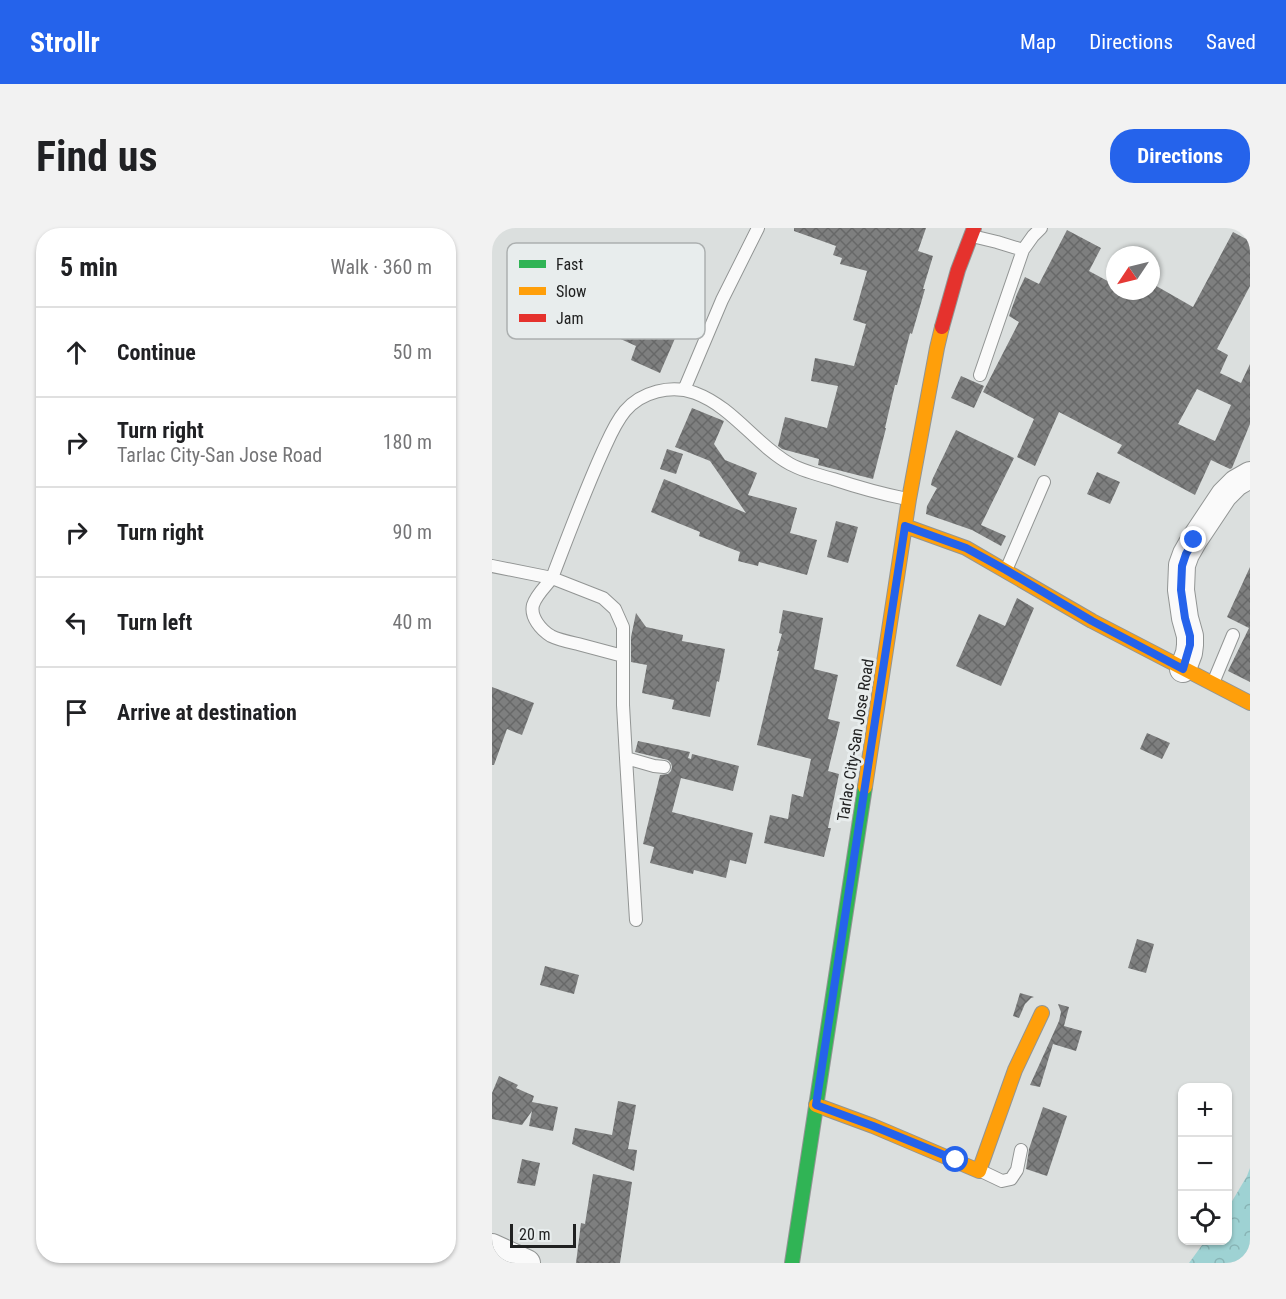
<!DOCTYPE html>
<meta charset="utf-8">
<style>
body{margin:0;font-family:"Roboto Condensed",sans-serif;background:#f2f2f2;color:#202124}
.controls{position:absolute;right:18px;bottom:18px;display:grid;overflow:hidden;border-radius:12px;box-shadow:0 2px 4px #0004}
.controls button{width:54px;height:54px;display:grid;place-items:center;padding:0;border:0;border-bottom:2px solid #e0e0e0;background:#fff;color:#202124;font:30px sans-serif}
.compass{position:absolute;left:614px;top:18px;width:54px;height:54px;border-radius:50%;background:#fff;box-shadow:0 2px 4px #0004;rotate:235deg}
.scale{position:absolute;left:18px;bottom:15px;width:66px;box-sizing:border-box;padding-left:6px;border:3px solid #202121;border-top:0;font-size:16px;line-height:21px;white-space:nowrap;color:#202121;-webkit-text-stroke:4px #e8eded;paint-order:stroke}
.stop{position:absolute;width:18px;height:18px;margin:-14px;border:4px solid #2563eb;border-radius:50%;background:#fff}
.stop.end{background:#2563eb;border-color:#fff;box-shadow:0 2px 6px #0008}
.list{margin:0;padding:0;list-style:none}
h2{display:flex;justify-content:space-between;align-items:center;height:78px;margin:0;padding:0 24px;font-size:26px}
h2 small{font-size:20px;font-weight:400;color:#757577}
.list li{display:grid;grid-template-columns:39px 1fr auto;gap:18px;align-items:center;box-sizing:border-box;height:90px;padding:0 24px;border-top:2px solid #e0e0e0}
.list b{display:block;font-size:22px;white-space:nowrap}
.list p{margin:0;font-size:20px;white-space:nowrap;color:#757577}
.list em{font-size:20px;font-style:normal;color:#757577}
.icon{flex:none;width:33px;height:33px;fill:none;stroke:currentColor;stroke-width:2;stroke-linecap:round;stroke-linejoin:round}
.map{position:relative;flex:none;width:758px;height:1035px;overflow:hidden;border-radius:24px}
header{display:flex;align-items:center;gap:36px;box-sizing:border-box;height:84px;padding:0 30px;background:#2563eb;color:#fff}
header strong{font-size:28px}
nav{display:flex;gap:33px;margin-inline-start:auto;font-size:21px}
.intro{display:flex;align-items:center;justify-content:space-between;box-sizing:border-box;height:144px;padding:0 36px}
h1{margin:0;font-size:42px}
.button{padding:15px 27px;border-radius:24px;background:#2563eb;color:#fff;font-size:21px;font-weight:700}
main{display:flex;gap:36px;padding:0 36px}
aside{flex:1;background:#fff;border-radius:24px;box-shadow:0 2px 4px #0004}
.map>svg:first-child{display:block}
.forest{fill:url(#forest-crowns)}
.building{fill:url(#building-cross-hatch);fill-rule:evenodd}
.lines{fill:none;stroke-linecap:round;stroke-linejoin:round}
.lane-casing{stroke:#929594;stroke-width:14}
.street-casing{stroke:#929594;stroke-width:28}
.fast-casing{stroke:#929594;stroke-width:16}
.slow-casing{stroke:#929594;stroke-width:16}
.jam-casing{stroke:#929594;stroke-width:16}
.lane{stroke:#fafafa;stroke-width:12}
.street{stroke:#fafafa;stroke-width:26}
.fast{stroke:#30b455;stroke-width:14}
.slow{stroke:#ff9f0a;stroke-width:14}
.jam{stroke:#e5322d;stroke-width:14}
.route{stroke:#2563eb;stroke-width:8}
.labels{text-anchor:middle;stroke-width:6;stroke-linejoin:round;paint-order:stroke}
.street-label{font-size:16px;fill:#202121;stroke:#e8eded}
.key{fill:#e8eded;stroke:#acb0b0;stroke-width:1.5}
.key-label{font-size:16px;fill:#202121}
</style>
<header>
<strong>Strollr</strong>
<nav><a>Map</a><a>Directions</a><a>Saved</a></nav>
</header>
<div class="intro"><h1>Find us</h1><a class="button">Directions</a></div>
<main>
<aside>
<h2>5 min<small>Walk · 360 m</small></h2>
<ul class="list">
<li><svg class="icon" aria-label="ahead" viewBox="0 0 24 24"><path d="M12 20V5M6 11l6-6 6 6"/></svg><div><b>Continue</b></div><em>50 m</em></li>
<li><svg class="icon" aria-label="right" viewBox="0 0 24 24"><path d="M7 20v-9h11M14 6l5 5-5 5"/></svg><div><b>Turn right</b><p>Tarlac City-San Jose Road</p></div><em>180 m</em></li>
<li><svg class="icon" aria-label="right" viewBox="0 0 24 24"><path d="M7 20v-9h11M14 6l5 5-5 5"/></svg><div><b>Turn right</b></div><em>90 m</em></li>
<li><svg class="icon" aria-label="left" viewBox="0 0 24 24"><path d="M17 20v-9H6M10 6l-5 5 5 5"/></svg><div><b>Turn left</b></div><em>40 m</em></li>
<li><svg class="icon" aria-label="arrive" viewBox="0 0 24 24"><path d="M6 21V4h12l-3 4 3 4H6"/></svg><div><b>Arrive at destination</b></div></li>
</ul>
</aside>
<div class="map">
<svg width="758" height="1035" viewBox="0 0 758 1035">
<defs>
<pattern id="forest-crowns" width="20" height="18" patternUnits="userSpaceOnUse" patternTransform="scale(1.5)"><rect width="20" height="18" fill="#9ed2d3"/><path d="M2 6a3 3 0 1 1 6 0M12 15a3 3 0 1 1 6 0" fill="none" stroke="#88b4b5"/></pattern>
<pattern id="building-cross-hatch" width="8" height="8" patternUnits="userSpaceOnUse" patternTransform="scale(1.5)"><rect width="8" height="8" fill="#7e7f7f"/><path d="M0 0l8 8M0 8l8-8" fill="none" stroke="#676868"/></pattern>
</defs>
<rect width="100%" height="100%" fill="#dbdfde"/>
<path class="forest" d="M758,940V1035H697L713,1013L736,1012V980L755,948Z"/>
<path class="building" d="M302,0H434L426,23L441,28L431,61H433L420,106L418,105L405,157H403L393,200H394L381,251L326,237L327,231L290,221L286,218L293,189L335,200L346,158L319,153L323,130L362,138L374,96L361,92L375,43L348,36L350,30L341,27L344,18L302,3Z
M575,2L609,20L597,43L623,57V63H659V55L701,79L741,4L758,13V58L725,121L736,127L728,145L749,155L758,136V196L740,240L738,241L719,232L703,267L625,225L630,217L567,184L543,238L525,229L542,191L491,164L527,94L517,88L525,66L533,49L547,56ZM705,161L739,177L723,213L686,196Z
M139,69L191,92L168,145L139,132L144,118L122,108Z
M469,148L492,158L482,180L459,170Z
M200,180L232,193L222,216L233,232L265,245L256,267L305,280L298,305L325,312L315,347L267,334L266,338L246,333L248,324L207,308L208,304L159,284L172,251L254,285L218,233L183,219Z
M464,202L522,230L489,297L514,308L509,318L480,302L434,286L435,278L445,260L439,257L440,252Z
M175,221L191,226L184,246L168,241Z
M605,244L628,254L618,276L595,266Z
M344,293L366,299L356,335L335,329Z
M758,339V454L736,443L757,400L735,389Z
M525,370L542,380L509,458L464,438L487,386L513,398Z
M291,382L331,390L322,441L346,447L336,491L348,494L336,543L347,546L336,600H339L332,629L272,615L278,587L296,591L300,566L311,569L319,531L265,517L287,423H285L290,406L287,405Z
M144,385L154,399L191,407L190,413L233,421L227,454L225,453L218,489L180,481L182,472L150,465L155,437L139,434V409Z
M0,459L42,475L30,507L15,501L2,537H0Z
M655,505L678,515L670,531L648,521Z
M146,513L198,524L196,530L199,531L200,526L247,538L241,563L189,550L180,584L261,605L254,636L238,632L234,650L202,642L201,646L158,635L162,619L151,616L168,547L176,546L179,543L180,539L179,535L176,532L143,524Z
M645,711L662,716L654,745L636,740Z
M53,738L87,747L82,766L48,757Z
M528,765L542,769L539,770L533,776L527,790L521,788Z
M566,776L577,779L572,798L590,803L584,823L561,816L548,859L538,857L567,793L569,784Z
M7,848L26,857L24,860L42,868L40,874L66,879L61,903L37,898L40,883L30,897L0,891V865Z
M126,873L144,877L136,921L145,922L142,943L80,916L83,900L120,907Z
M551,879L575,888L555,948L534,941L537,921Z
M30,931L48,935L43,958L25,955Z
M101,946L140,954L128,1035H84L89,995L93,996Z"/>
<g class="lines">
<defs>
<path id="lane" d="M480,8L505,14L531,22
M488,147L531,22L541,8L549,0
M192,162L230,72L266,0
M0,338L60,350C76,308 92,265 111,223C117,210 123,195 133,183C149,164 179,156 203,165C241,179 264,217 298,236C311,243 326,247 341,251C365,259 390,266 415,271
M515,340L552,254
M131,428C116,424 101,420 86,416C77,414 67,412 59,408C49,402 38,389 41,377C44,367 54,358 60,350L111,370L123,381L131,399V477L134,530L144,692
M721,455L741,407
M134,530L162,538L172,539
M489,943L510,953L519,951L525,942L529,922"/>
<path id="street" d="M691,441L697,425L698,417V408L693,390L689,362L690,337L694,326L702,312L732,267L744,255L758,247
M0,1019L35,1035"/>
<path id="fast" d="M300,1035L373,559"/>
<path id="slow" d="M413,298L474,320L600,393L758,475
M373,559L417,271L445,120L450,99
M324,877L381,898L487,943L523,842L550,785"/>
<path id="jam" d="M450,99L466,42L482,0"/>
</defs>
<use href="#lane" class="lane-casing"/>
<use href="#street" class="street-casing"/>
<use href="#fast" class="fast-casing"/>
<use href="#slow" class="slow-casing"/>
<use href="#jam" class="jam-casing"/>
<use href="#lane" class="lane"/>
<use href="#street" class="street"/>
<use href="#fast" class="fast"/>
<use href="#slow" class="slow"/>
<use href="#jam" class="jam"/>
</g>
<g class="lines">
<path class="route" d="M464,932L381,898L324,877L413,298L474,320L514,342L600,393L691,441L698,417V408L693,390L689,362L690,338L694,326L702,312"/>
</g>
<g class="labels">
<g class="street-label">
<text transform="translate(363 512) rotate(-81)" y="6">Tarlac City-San Jose Road</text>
</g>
</g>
<rect x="15" y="15" width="198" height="96" rx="9" class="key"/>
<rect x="27" y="32" width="27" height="8" fill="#30b455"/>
<rect x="27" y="59" width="27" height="8" fill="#ff9f0a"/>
<rect x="27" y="86" width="27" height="8" fill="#e5322d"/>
<g class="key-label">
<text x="64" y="42">Fast</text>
<text x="64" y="69">Slow</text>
<text x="64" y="96">Jam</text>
</g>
</svg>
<div class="controls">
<button>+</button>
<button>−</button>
<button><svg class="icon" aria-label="locate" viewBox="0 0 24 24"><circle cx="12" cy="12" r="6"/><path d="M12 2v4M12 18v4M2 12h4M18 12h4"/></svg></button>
</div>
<svg class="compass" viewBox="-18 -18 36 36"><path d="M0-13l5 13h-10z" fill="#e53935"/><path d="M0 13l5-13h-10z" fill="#757577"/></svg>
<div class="scale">20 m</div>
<div class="stop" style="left:464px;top:932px"></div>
<div class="stop end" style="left:702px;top:312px"></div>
</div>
</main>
